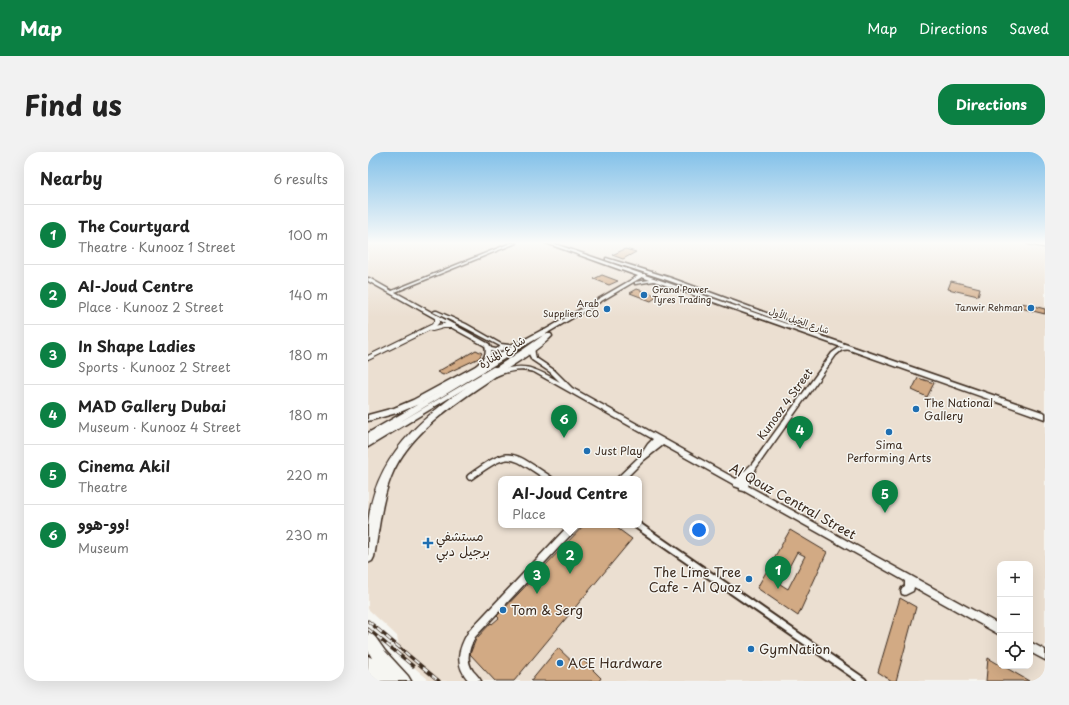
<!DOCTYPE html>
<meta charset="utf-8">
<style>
body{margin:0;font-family:"Playpen Sans","Playpen Sans Arabic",sans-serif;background:#f2f2f2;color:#222}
.controls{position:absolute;right:12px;bottom:12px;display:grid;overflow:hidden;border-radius:8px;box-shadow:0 4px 16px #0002}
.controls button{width:36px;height:36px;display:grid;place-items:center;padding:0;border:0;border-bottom:1px solid #e0e0e0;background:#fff;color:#222;font:20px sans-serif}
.you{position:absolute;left:331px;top:378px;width:14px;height:14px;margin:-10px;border:3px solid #fff;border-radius:50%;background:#1a73e8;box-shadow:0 0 0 6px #1a73e833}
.badge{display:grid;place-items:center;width:26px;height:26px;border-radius:50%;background:#0b8043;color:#fff;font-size:13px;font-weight:700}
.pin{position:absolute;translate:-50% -33px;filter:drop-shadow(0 1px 2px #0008)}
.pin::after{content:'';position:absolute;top:21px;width:14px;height:12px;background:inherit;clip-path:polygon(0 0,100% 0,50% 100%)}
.popup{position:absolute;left:130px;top:324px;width:144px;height:52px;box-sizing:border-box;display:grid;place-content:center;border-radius:8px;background:#fff;filter:drop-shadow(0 1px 3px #0005);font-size:13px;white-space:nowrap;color:#767676}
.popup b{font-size:15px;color:#222}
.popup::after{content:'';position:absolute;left:50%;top:100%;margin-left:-8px;border:8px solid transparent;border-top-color:#fff}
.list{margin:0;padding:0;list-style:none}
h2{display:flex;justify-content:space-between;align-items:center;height:52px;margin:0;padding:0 16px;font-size:17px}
h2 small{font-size:13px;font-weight:400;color:#767676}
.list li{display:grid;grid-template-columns:26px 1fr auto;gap:12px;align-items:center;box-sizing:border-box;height:60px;padding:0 16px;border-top:1px solid #e0e0e0}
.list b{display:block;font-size:15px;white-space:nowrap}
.list p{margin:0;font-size:13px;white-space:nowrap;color:#767676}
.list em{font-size:13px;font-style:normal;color:#767676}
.icon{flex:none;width:22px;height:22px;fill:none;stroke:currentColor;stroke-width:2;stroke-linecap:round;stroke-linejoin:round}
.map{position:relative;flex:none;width:677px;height:529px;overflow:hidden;border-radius:16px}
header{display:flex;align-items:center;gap:24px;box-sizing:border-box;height:56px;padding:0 20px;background:#0b8043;color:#fff}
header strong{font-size:19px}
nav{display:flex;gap:22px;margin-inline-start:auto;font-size:14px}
.intro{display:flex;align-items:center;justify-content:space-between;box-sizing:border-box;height:96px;padding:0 24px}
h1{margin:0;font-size:28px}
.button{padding:10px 18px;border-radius:16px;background:#0b8043;color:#fff;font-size:14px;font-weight:700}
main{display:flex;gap:24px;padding:0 24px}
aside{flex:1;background:#fff;border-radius:16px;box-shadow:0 4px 16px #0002}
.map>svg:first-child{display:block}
.built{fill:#ebdfd1;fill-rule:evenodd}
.building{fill:#d2aa84;stroke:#3b2a1e;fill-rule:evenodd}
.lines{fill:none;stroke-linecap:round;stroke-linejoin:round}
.minor-far3-casing{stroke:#3b2a1e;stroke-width:5}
.minor-far2-casing{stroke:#3b2a1e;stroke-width:6}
.minor-far1-casing{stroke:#3b2a1e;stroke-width:8}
.minor-casing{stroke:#3b2a1e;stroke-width:10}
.tertiary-casing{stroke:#3b2a1e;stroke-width:3}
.secondary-casing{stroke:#3b2a1e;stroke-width:3}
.motorway-casing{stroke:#3b2a1e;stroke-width:3}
.minor-far3{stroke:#f6f6f2;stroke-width:3}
.minor-far2{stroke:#f6f6f2;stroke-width:4}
.minor-far1{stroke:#f6f6f2;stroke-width:5}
.minor{stroke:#f6f6f2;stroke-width:6}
.tertiary{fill:#f6f6f2;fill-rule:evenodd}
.secondary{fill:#f6f6f2;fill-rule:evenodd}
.motorway{fill:#f6f6f2;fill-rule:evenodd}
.rail-casing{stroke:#3b2a1e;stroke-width:3.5}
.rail{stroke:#f6f6f2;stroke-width:2;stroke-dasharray:6;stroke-linecap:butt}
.poi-dot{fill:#1f6fb2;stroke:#f6f6f2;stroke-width:1.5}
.labels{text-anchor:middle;stroke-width:3;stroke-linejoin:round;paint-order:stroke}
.far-poi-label{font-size:9px;fill:#3b2a1e;stroke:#f6f6f2;text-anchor:end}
.far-street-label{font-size:9px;fill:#3b2a1e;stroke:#f6f6f2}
.street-label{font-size:11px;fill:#3b2a1e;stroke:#f6f6f2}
.poi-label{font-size:11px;fill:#3b2a1e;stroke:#f6f6f2;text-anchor:start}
.near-street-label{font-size:13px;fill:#3b2a1e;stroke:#f6f6f2}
.near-poi-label{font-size:13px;fill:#3b2a1e;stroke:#f6f6f2;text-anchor:start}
</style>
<header>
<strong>Map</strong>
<nav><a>Map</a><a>Directions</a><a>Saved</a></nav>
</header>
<div class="intro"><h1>Find us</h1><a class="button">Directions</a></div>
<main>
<aside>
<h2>Nearby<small>6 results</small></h2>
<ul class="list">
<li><span class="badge">1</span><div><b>The Courtyard</b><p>Theatre · Kunooz 1 Street</p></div><em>100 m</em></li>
<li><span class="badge">2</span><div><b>Al-Joud Centre</b><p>Place · Kunooz 2 Street</p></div><em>140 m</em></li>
<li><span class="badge">3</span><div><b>In Shape Ladies</b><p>Sports · Kunooz 2 Street</p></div><em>180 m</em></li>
<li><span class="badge">4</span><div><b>MAD Gallery Dubai</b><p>Museum · Kunooz 4 Street</p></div><em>180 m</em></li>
<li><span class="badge">5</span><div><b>Cinema Akil</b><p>Theatre</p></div><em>220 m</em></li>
<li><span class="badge">6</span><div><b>وو-هوو!</b><p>Museum</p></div><em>230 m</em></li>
</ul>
</aside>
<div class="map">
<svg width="677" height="529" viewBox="0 0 677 529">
<rect width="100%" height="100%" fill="#f6f6f2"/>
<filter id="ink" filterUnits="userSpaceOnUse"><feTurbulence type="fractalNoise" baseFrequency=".025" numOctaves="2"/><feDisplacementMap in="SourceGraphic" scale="8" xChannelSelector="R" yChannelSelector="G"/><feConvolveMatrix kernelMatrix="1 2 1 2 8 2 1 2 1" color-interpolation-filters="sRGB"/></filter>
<g filter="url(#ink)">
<path class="built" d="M0,91H677V529H62L33,504L29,484L0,457ZM133,327H271V373H133ZM632,412H662V514H632Z"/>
<path class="building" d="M257,97L268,100L255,107L244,103Z
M234,123L250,129L241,133L226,127Z
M583,129L612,136L610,144L580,137Z
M269,137L290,144L283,149L262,141Z
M654,151L677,157V162L653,156Z
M108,198L114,201L111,206L75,223L69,220Z
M550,226L566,231L559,245L544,238Z
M216,373H245L264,387L146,529H127L102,502L108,487L123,471L124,472L131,466L129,464Z
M422,378L459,400L430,464L389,436ZM429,400L437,404L420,437L412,432Z
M532,446L548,455L528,529H524L510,520Z
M190,496L209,514L214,507L233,526L231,529H163Z
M620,506L632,513V514H635L661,529H618Z"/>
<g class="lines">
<defs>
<path id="minor-far3" d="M661,91L677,94"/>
<path id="minor-far2" d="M64,177L75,174H86
M0,206L65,174L69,170V165"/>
<path id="minor-far1" d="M102,325C144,295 141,301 182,327"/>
<path id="minor" d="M269,373L495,529"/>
<path id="tertiary" d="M143,91H148L27,140L121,192L123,196L128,197L132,195V194L94,174L65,160L67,159H69L98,172L133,192L141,193L153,190L155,191V192L141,195H136V197L128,201L123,199C122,207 117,213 110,217L107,215C114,208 120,204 117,194L0,129V126H1L24,139Z
M162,195H166L167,202L168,206L186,218L204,236L368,327L384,312L464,201L471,196L485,195V197L474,198L468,203L388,316L380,334L632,473V483L546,435L545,439L537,443L534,442L533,439L534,436L537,434V429L376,339L372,338V336L366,334L365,332L295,293L276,308L257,327H249L250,325L272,304L280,292L285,287L166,220C152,216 141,219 128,224L126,223L125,222L126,221C155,209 166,216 192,230L182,220L164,208L161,202Z
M201,373H210L209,376L107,485C101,496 97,508 105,519C108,522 111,525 113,529H101C86,512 90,497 101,479Z
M662,490L677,498V508L662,500Z"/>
<path id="secondary" d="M178,91H184L274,122H277V123L677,261V267L286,129L267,132V130L282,128L274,125L174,184H170V182L270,124Z
M238,106L303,126L423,170L420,172L418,171L299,128L238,108Z
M139,201L142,203L141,204L30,271L125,215H129L130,216L129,217L0,295V288L2,287L0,288V281Z"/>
<path id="motorway" d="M174,178H180L181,180L51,252L32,260L0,269V263L26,256L45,248Z
M177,182H183L184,184C170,199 139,216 122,228C85,253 40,282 23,325C13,350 11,378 6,405L4,409L0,411C0,399 0,386 0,374C7,275 107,234 177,182Z
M0,480L5,482L17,499L40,524L43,529H9L0,521V504L4,506L0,499Z"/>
</defs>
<use href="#minor-far3" class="minor-far3-casing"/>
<use href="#minor-far2" class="minor-far2-casing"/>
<use href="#minor-far1" class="minor-far1-casing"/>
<use href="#minor" class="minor-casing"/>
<use href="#tertiary" class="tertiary-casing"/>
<use href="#secondary" class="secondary-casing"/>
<use href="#motorway" class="motorway-casing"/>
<use href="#minor-far3" class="minor-far3"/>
<use href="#minor-far2" class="minor-far2"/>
<use href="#minor-far1" class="minor-far1"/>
<use href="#minor" class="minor"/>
<use href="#tertiary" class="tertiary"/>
<use href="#secondary" class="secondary"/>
<use href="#motorway" class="motorway"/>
<defs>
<path id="rail" d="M0,469L71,529
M0,477L45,514"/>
</defs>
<use href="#rail" class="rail-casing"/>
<use href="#rail" class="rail"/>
</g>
</g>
<linearGradient id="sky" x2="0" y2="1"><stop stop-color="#83c1e9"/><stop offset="0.55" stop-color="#fbfbf9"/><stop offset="1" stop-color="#fbfbf9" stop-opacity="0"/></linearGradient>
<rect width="677" height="165" fill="url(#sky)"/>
<g class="poi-dot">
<circle cx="276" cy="143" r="4"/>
<circle cx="663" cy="156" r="4"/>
<circle cx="239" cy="157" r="4"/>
<circle cx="548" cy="257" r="4"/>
<circle cx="521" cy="280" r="4"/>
<circle cx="219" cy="299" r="4"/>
<path d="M58 385h4v4h4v4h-4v4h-4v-4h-4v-4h4z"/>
<circle cx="381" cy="427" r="4"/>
<circle cx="135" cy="458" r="4"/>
<circle cx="383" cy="497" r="4"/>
<circle cx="192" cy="511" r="4"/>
</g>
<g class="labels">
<g class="far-poi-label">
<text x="284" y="141" text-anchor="start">Grand Power<tspan x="284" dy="10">Tyres Trading</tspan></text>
<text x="231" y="155">Arab<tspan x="231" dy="10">Suppliers CO</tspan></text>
<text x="655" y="159">Tanwir Rehman</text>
</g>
<g class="far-street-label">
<text transform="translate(431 169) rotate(19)" y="3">شارع الخيل الأول</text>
</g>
<g class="street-label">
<text transform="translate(134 200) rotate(-31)" y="4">شارع المنارة</text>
<text transform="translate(417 252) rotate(-54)" y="4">Kunooz 4 Street</text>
</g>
<g class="poi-label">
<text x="556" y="255">The National<tspan x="556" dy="13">Gallery</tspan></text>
<text x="521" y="297" text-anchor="middle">Sima<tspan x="521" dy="13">Performing Arts</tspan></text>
<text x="227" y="303">Just Play</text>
</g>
<g class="near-street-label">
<text transform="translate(425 349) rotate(29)" y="5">Al Qouz Central Street</text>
</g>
<g class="near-poi-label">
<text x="68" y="389">مستشفي<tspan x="68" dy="15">برجيل دبي</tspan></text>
<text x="373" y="425" text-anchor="end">The Lime Tree<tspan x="373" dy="15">Cafe - Al Quoz</tspan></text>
<text x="143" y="463">Tom &amp; Serg</text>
<text x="391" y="502">GymNation</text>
<text x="200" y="516">ACE Hardware</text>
</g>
</g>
</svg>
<div class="controls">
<button>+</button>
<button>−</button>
<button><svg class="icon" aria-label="locate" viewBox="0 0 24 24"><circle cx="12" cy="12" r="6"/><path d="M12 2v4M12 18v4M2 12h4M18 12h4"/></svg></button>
</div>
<div class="you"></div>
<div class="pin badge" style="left:410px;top:437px">1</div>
<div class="pin badge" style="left:202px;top:422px">2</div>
<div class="popup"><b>Al-Joud Centre</b>Place</div>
<div class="pin badge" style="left:169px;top:442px">3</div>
<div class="pin badge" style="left:432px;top:297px">4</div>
<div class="pin badge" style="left:517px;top:361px">5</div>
<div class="pin badge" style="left:196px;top:286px">6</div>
</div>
</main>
